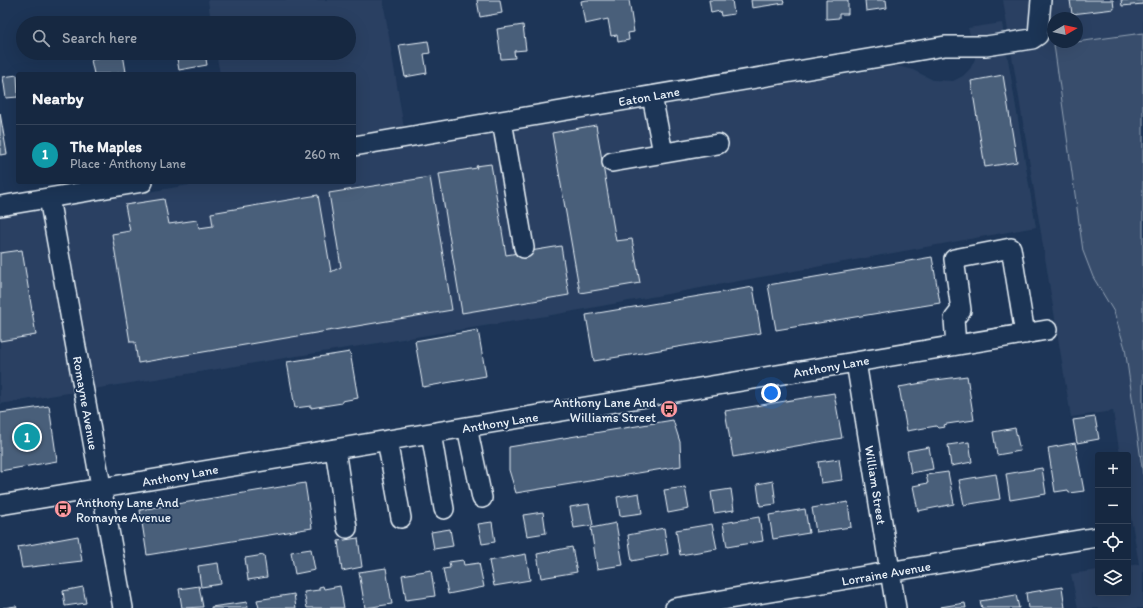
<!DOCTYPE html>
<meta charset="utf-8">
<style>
body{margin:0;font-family:Itim,sans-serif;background:#1f3048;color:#f1f3f6}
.controls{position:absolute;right:12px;bottom:12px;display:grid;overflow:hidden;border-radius:4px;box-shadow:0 4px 16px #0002}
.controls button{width:36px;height:36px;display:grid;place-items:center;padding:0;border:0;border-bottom:1px solid #35445a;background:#162841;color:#f1f3f6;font:20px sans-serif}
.compass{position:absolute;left:1047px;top:12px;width:36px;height:36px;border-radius:50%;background:#162841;box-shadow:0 4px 16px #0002;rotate:81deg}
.you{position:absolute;left:771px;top:393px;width:14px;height:14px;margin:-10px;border:3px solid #fff;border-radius:50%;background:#1a73e8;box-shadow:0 0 0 6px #1a73e833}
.badge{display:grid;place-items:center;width:26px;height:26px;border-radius:50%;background:#8c9099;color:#fff;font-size:13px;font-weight:700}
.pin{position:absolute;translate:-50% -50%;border:2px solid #fff;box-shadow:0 1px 4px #0006}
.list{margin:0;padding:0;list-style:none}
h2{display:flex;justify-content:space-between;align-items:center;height:52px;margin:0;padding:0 16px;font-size:17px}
h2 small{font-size:13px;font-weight:400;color:#9ea6b1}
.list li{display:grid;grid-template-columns:26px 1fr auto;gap:12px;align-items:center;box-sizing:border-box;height:60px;padding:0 16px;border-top:1px solid #35445a}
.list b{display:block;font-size:15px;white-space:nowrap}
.list p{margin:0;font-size:13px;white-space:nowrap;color:#9ea6b1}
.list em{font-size:13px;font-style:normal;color:#9ea6b1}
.icon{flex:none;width:22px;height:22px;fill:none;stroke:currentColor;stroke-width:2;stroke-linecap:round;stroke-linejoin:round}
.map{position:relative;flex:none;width:1143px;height:608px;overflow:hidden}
.search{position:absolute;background:#162841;box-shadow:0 4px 16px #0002;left:16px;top:16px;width:340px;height:44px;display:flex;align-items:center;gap:10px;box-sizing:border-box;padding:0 14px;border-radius:22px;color:#9ea6b1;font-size:15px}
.panel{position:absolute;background:#162841;box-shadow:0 4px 16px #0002;left:16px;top:72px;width:340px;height:112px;border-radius:4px}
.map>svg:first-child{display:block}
.built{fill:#2a4162;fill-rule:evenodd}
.green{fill:#374d6c;stroke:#909fb2}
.building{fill:#495e7a;stroke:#e8f1f8}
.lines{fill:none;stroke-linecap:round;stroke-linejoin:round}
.minor-casing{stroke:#e8f1f8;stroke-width:22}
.minor{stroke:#1d3557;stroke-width:19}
.labels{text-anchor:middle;stroke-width:4;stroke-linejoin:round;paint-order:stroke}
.street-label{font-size:13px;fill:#e8f1f8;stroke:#1d3557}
.poi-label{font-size:13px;fill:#e8f1f8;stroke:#1d3557;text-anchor:end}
</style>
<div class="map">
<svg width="1143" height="608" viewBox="0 0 1143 608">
<rect width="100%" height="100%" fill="#1d3557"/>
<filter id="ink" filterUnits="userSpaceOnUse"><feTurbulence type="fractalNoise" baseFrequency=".025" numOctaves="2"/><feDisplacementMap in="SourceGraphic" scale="8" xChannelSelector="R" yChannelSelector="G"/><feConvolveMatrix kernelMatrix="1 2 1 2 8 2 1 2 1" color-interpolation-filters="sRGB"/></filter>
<g filter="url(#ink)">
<path class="built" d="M208,0H383L407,147L897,66L913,70L933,80L953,81L963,76L970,69L975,59V49L968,28L1002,23L1036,227L552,315L0,404V216L208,182H354V74H220L216,53H349V23H211Z
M1003,0H1143V608H1078L1071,574L1098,570V593H1128V566L1139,564L1128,500V455H1120L1113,411L1071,417ZM1053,18H1077V42H1053Z"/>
<path class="green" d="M1143,33V474L1125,348L1114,312L1093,277L1083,251L1054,45Z"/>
<path class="building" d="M477,0H500L502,13L480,17Z
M587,0H629L634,32L628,33L629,40L618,42L617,35L611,36L608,19L585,24L581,1Z
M709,0H732L734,14L721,16L720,11L711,13Z
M751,0H783L784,3L752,8Z
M826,0H848V14H839V18L826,19Z
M865,0H886L887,8L866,11Z
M1070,0H1113L1114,9L1072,14Z
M1121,0H1143V4L1122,6Z
M523,25L526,50L514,51L515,58L501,59L497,29Z
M428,41L430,53L424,54L427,73L405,77L399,45Z
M176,53H205L207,65L179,70Z
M123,54L126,72L114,74H94L91,60Z
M17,75L18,97L6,98L3,77Z
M1003,75L1017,162L985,167L971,81Z
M0,113L7,154L0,155Z
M596,125L616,241L632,239L640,283L580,293L552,133Z
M491,164L506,255L561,246L569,295L462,313L439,174L477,168L476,166Z
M430,177L452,310L138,363L135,342H130L112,234L130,231L125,205L164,199L169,224L197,220L199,228L213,226L211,213L318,195L331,272L341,267L329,193Z
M22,250L36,335L0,341V253Z
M932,257L940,303L776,330L768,285Z
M753,287L761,333L594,361L586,315Z
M478,330L486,376L423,387L415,341Z
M350,352L358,398L342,401V403L311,408V406L295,408L287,362Z
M967,376L974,420L947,424L944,425L945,427L938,428L936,426L907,431L899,387L928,382V381Z
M834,393L842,438L733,457L725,411Z
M49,406L57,461L0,471V413Z
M1095,417L1099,439L1077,443L1073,420Z
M673,420L680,442L681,466L516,493L509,470V447Z
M1015,428L1020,451L997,455L993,432Z
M969,442L972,462L951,466L948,445Z
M1075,443L1084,491L1069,493L1068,490L1055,492L1048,448Z
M929,447L933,469L911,473L907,451Z
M839,459L842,480L821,483L818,462Z
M1042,468L1046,494L1010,500L1006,474Z
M948,472L954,504L918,511L913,486L928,483L926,475Z
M996,474L1000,499L964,505L959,480Z
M773,481L776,504L760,506L757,484Z
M305,483L312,528L147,555L140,510Z
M685,487L689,509L668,513L664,490Z
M731,489L734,510L714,513L711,492Z
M639,493L642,513L620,516L617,497Z
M848,502L851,527L816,532L812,508Z
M589,504L593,525L574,528L570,507Z
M805,509L809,533L773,539L769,515Z
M543,512L546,533L527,536L523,515Z
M759,517L763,541L727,547L723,523Z
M492,522L495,542L482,544L478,524Z
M616,523L623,565L597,569L591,528Z
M712,524L717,549L680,555L676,530Z
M664,528L668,554L632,561L628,535Z
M450,529L453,546L434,549L431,532Z
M78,536L82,561L22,568L18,547Z
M358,538L362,567L342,571L338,541Z
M572,547L577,572L541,578L537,554Z
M311,549L315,570L295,574L291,552Z
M526,554L530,580L494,586L489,561Z
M264,555L267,577L248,580L245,558Z
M463,560L464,565L479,563L484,587L448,594L443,569L450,568L449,562Z
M218,563L221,584L201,587L198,566Z
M386,568L392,604L365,608L359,572Z
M431,570L435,596L406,600L402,575Z
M199,586L203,607L182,608L179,589Z
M323,586L324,589L340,586L344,608H307L304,592L319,590V587Z
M83,587L86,603L65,606L63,591Z
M1062,587L1065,608H1028L1026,593Z
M294,594L296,608H259L257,600Z
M1016,595L1019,608H982L980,601Z
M247,602L248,608H211V607Z
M965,603L966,608H940V607Z
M16,606L17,608H3Z"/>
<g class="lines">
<defs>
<path id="minor" d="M652,96L663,153
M502,121L524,248
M354,146L945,46H986L1032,39L1038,35L1041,0
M612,162L718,144
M49,198L123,608
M0,206L143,182
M956,345L954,319L961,310L954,259L1011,248L1025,334
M856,362L896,608
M467,427L482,498
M431,433L444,509
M387,440L401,518
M335,449L347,528
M0,505L1047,330
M675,608L1097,537"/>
</defs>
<use href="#minor" class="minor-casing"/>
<use href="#minor" class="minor"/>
</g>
</g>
<defs>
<symbol id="bus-disc" viewBox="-11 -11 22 22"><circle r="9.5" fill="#ff9aa2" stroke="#1d3557"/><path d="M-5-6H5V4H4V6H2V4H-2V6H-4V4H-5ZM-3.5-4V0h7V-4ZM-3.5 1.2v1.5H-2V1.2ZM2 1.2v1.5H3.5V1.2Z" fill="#111"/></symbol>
</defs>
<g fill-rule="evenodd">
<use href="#bus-disc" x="659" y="399" width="20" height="20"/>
<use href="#bus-disc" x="53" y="499" width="20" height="20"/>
</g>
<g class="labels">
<g class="street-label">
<text transform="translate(649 96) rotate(-10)" y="5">Eaton Lane</text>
<text transform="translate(831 366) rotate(-10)" y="5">Anthony Lane</text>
<text transform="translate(86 403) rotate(80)" y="5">Romayne Avenue</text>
<text transform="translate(500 422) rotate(-9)" y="5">Anthony Lane</text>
<text transform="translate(180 475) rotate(-10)" y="5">Anthony Lane</text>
<text transform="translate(876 485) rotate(81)" y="5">William Street</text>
<text transform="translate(886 573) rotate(-10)" y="5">Lorraine Avenue</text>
</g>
<g class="poi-label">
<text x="656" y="407">Anthony Lane And<tspan x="656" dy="15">Williams Street</tspan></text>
<text x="76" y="507" text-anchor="start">Anthony Lane And<tspan x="76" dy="15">Romayne Avenue</tspan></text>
</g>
</g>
</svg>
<div class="controls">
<button>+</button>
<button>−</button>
<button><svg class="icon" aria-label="locate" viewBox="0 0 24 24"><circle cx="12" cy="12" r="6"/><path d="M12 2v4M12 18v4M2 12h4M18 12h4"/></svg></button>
<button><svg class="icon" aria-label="layers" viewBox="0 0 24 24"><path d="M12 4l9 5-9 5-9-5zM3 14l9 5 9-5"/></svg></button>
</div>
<svg class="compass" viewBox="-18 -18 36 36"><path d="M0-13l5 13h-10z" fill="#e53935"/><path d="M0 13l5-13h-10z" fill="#9ea6b1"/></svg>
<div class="you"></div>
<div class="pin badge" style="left:27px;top:437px;background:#0f9aa8">1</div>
<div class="search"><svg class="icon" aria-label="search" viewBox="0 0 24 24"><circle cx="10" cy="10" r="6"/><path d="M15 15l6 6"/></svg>Search here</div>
<section class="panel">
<h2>Nearby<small></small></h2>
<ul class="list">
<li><span class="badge" style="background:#0f9aa8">1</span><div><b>The Maples</b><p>Place · Anthony Lane</p></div><em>260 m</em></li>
</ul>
</section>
</div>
